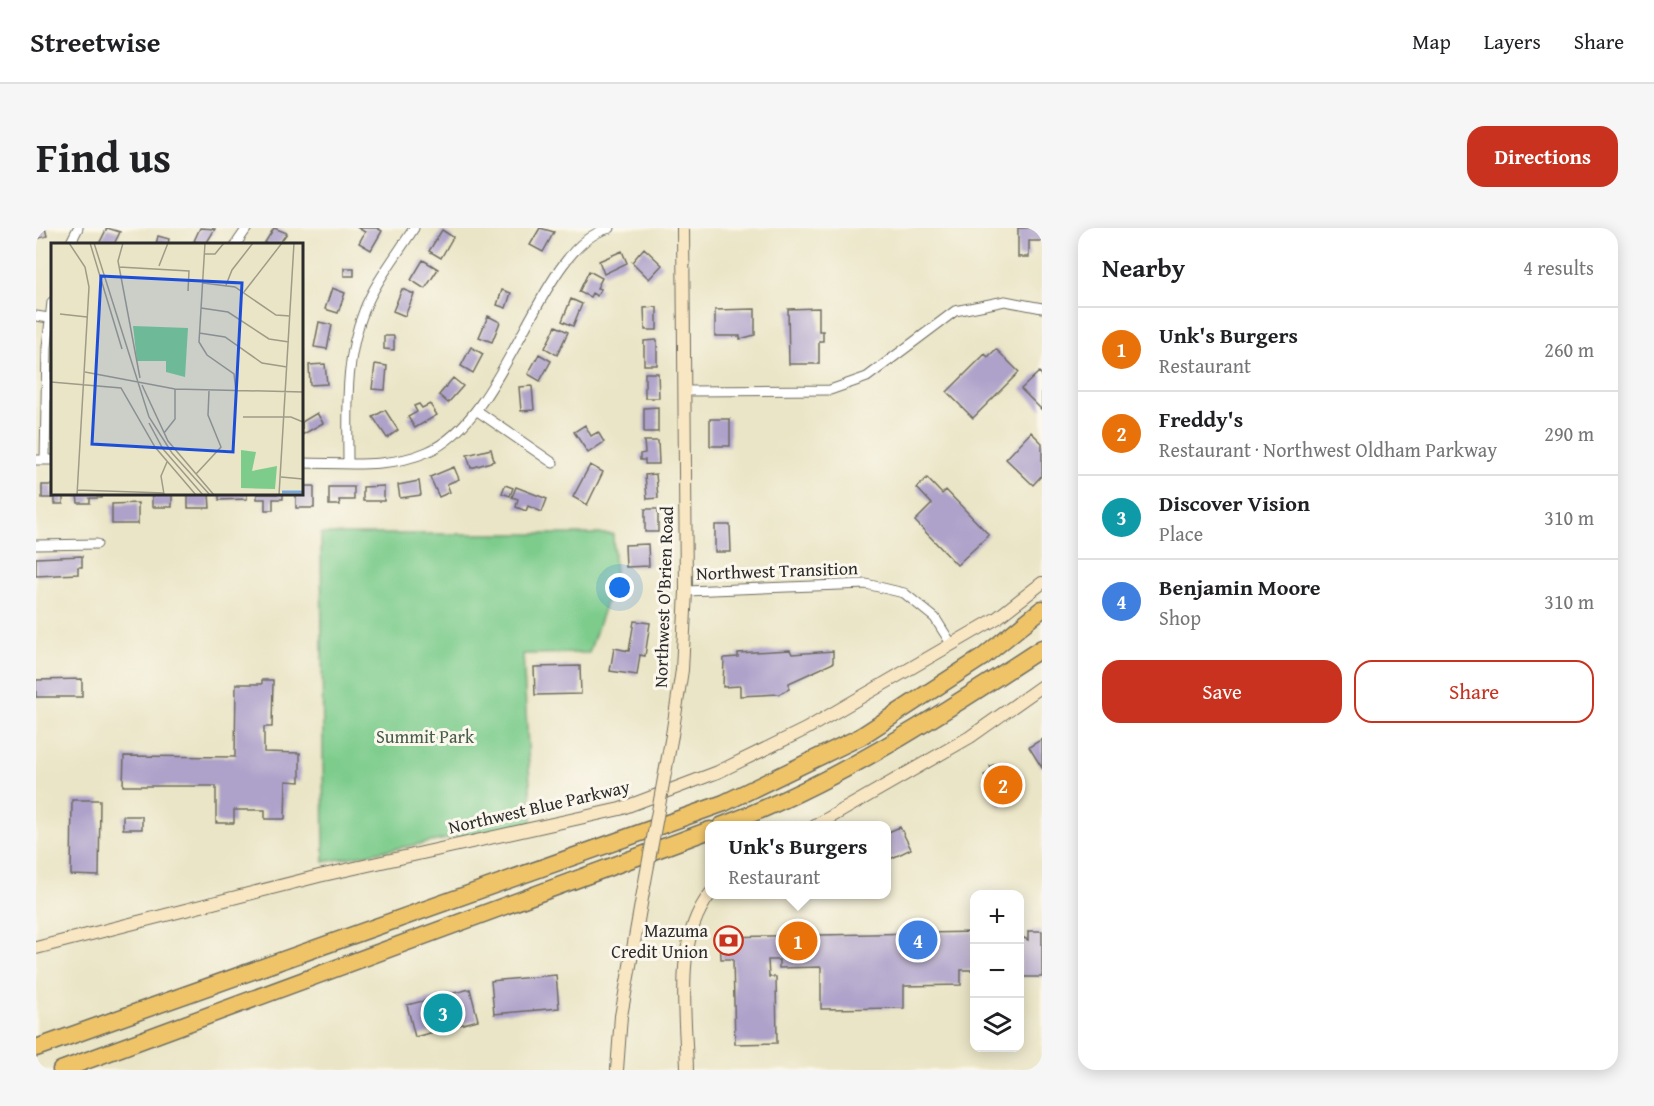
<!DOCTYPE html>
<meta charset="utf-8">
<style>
body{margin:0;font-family:"Gentium Book Plus",serif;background:#f6f6f6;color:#202124}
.controls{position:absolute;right:18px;bottom:18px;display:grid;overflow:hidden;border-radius:12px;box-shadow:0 3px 15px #0003}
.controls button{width:54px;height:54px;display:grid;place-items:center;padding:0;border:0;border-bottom:2px solid #e0e0e0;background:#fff;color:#202124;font:30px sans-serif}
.you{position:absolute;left:584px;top:360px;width:21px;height:21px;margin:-15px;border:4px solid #fff;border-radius:50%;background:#1a73e8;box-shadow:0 0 0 9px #1a73e833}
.badge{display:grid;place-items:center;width:39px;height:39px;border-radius:50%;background:#c8321e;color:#fff;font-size:20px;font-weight:700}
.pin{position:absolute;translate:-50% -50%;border:3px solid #fff;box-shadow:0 2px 6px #0006}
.popup{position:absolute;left:669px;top:593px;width:186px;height:78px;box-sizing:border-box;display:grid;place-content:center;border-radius:12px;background:#fff;filter:drop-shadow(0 2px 4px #0005);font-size:20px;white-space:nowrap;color:#757577}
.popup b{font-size:22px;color:#202124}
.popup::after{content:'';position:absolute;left:50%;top:100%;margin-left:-12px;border:12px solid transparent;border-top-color:#fff}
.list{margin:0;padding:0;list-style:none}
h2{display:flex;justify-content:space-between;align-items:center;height:78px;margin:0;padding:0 24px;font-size:26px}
h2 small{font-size:20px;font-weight:400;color:#757577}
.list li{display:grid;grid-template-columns:39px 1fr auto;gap:18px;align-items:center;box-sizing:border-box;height:84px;padding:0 24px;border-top:2px solid #e0e0e0}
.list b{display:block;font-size:22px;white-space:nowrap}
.list p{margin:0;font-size:20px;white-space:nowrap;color:#757577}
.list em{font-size:20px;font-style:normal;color:#757577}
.actions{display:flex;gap:12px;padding:18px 24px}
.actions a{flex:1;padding:14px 0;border:2px solid #c8321e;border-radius:18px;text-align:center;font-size:21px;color:#c8321e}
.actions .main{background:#c8321e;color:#fff}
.icon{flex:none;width:33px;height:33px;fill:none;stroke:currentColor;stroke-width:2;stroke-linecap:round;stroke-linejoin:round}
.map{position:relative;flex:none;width:1006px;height:842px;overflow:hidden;border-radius:18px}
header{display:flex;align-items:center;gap:36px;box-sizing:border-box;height:84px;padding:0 30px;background:#fff;border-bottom:2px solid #e0e0e0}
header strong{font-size:28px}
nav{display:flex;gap:33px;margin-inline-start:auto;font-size:21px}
.intro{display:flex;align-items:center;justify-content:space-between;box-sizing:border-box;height:144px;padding:0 36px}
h1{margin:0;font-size:42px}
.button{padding:15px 27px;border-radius:18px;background:#c8321e;color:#fff;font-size:21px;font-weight:700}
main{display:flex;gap:36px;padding:0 36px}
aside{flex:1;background:#fff;border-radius:18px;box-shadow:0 3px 15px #0003}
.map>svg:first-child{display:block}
.green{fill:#7dcc8c;stroke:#547c5c;stroke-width:1.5}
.building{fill:#aea1ca}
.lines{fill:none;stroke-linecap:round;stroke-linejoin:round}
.street-casing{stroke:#6e6c61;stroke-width:11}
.secondary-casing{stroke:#6e6c61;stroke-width:14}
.highway-casing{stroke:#6e6c61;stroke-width:19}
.street{stroke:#fff;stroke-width:9}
.secondary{stroke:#f9e7c3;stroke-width:12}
.highway{stroke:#efc469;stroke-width:16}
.secondary-bridge-casing{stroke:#6e6c61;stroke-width:14;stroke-linecap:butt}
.secondary-bridge{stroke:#f9e7c3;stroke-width:12}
.labels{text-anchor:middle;stroke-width:6;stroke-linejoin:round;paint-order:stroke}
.street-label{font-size:18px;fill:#2b2b2b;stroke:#fbf7ec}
.park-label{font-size:18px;fill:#445b48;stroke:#fbf7ec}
.poi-label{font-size:18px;fill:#2b2b2b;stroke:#fbf7ec;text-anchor:end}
.inset-river{fill:none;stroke:#76a7e1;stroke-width:3}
.inset-road{fill:none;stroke:#9e9b88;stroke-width:1.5}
.view{fill:#1d4ed8;fill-opacity:0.15;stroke:#1d4ed8;stroke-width:3}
.inset-edge{fill:none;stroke:#2b2b2b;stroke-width:3}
</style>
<header>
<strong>Streetwise</strong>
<nav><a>Map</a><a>Layers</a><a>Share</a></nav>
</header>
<div class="intro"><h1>Find us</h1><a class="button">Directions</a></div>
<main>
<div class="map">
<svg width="1006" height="842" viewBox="0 0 1006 842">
<rect width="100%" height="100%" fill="#fbf7ec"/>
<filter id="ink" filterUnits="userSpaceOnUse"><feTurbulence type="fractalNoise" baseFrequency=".0167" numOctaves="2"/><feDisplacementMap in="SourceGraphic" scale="12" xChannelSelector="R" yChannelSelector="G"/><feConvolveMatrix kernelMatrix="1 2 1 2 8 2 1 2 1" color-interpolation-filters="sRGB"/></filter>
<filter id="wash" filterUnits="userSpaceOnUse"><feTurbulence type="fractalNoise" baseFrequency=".008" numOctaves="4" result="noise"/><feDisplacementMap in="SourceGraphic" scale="24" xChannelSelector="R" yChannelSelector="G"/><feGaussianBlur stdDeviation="1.35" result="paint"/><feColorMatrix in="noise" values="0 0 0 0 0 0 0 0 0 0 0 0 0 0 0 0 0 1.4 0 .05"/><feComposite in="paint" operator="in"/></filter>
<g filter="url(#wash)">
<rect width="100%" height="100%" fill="#eae5c6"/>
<path class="green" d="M285,306H577L579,348L553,425L487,426L496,595L288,634Z"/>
<g id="blocks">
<path class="building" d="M0,0H9L11,8L0,11Z
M71,0L84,4L78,16H63Z
M164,0L179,1L170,16L158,13Z
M238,0L251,5L243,16H228Z
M322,0H341L346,3L335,22L323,15L329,4Z
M504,0L518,4L507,24L494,17Z
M982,0H1006V13H993V29H982Z
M406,2L417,9L405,30L393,23Z
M122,8L133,11L132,16H120Z
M608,20L626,37L613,51L596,34Z
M586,23L591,35L568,46L563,33Z
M387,32L402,41L389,61L375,52Z
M308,40H318V48H308Z
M553,43L566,50L561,60L565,61L561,68L556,65L554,69L543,64Z
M296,60L309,65L302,85L289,81Z
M366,61L378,66L369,88L357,83Z
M466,62L475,65L470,80L461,77Z
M535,71L546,76L537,98L526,93Z
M621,79V102H609L608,80Z
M783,80V103H787V113H783V136H753L752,81Z
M719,81V107L704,111V108H679V82Z
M452,88L464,94L456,114L443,109Z
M283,94L296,97L291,121L278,119Z
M520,98L532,104L521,127L509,120Z
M348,108H358V122L348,121Z
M621,112V137H608V113Z
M435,119L447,126L437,145L425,138Z
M960,121L983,144L937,190L911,164L949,126L952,129Z
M503,126L515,133L504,153L492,146Z
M289,136L291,156L274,157L273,137Z
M339,136L351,138L349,162L336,161Z
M1003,144L1006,147V182L985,161Z
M609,145H622L623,170H609Z
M417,150L427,158L412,175L403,167Z
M496,158L498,182L485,183L483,159Z
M383,176L386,180L394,176L401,187L379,200L372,189L381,184L378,178Z
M622,179V204H608V180Z
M349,182L362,202L351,210L337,189Z
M281,185L287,195L266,207V194Z
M674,191H694V218H674Z
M549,197L555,208L562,204L568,214L552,225L538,204Z
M995,204L1006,215V247L997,257L970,231Z
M608,213H622L623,236H609V232H604V226L609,225Z
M455,221L458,233L435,240L431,227Z
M554,237L567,244L551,277L537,269Z
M418,239L423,251L411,256L414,264L403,269L394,249Z
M620,246L622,270L611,271L609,247Z
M891,250L906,266L910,262L953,307L921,337L879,293L896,276L881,260Z
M383,253L385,267L364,270L362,257Z
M6,257H16V266H27V276H19V270H6Z
M469,257L477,260L474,268L466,265Z
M266,258H278V280H260V266H266Z
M348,258V273H327V259Z
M293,259H318V272H303L304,277H293Z
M480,259L511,271L506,284L492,278L490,283L480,279L482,271L476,269Z
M41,266H66V270H54V275H42Z
M116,266H136V279H116Z
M152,266H173L174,280H152Z
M183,266H211V271L183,272Z
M221,266H247V271H237V282H229V271H221Z
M102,275V296H76V276Z
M609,281H622V304H609Z
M679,297H694L695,324H679Z
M612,316L613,338L590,339L589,317Z
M46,328V339H42V346L0,348V330Z
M598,393L614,395L609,428L604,427L601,447L574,443L578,420L593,423Z
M754,422L756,426L797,423V435L753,455V461L743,466L704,468V458L687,459L688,430L702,429V425Z
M544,438L545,466L499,467L498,439Z
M46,451V469H0V452Z
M226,452H237L236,499H228V524L264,525V554L250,553L249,591H229V582H198V595H180V558H87L88,528L199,529L200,456H226Z
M1006,511V540L993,519Z
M968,534L985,567L964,578L948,547L956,543L954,538Z
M36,572H64L63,648L35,647Z
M87,588H106V601H87Z
M864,599L875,621L850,633V605Z
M992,703H1006V749H984V708L992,712Z
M939,704V742H925V757L868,758V780L785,781V739L743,740V732H732L733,749H740L741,815L699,816L697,731H685L684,709Z
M520,747L523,780L458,786L455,753Z
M434,761L442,792L379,809L371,777Z"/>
</g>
</g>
<g filter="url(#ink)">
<use href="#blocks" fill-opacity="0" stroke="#6e6c61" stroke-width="1.5"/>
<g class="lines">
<defs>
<path id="street" d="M34,16L42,0
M200,16L211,0
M0,88L13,90
M650,163L794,162L831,149L919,83L969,73L1006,80
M440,182L517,235
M0,232H16
M9,232L11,119L16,74
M266,235C307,235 352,241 391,224C473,189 503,16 574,0
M312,235C312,184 308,132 328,83C339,54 361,27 378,0
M0,317L61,316
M650,363L830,356L868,365L899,390L916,417"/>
<path id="secondary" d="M636,507L646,442L650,363L647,0
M779,598L934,509L1006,458
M0,720L283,648L584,581L682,544L770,501L961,390L1006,355
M581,842L585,788L608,659
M651,842C650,785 637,714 674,666"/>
<path id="highway" d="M685,598C800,555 904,487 1006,420
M0,820L688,575L824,509L947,429L1006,381
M25,842L674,602"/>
</defs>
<use href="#street" class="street-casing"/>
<use href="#secondary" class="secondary-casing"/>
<use href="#highway" class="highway-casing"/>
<use href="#street" class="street"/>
<use href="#secondary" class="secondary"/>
<use href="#highway" class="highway"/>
<defs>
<path id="secondary-bridge" d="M608,659L636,507"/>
</defs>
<use href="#secondary-bridge" class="secondary-bridge-casing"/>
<use href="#secondary-bridge" class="secondary-bridge"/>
</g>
</g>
<defs>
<symbol id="bank-ring" viewBox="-11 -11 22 22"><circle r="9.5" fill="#fbf7ec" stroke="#c8321e" stroke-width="1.5"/><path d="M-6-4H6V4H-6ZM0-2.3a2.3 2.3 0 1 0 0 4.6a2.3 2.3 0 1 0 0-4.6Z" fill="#c8321e"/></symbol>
</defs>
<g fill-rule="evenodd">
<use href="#bank-ring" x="676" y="696" width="33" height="33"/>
</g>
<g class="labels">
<g class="street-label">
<text transform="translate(741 343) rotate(-2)" y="6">Northwest Transition</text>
<text transform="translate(628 369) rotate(-88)" y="6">Northwest O'Brien Road</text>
<text transform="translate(503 579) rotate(-13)" y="6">Northwest Blue Parkway</text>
</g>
<g class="park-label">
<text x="389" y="515">Summit Park</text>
</g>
<g class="poi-label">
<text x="672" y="709">Mazuma<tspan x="672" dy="21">Credit Union</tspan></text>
</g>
</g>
<g transform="translate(15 15)">
<rect width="252" height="252" fill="#eae5c6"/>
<path d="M82,83L137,85L134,134L115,129V118H86ZM190,207L205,209L201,228L226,223L224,246L190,245Z" fill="#7dcc8c"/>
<path class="inset-river" d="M231,249H252"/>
<path class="inset-road" d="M18,0L34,24L38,44L26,252M39,0L71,106M43,0L98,174L121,210L159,252M72,0L67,18L89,135M154,0L148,99L156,112L183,131L185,149M153,11H164L173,0M108,23L117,0M68,24L138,28L137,48M152,40L184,44L225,72L239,73M175,42L181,27L202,0M193,49L231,0M150,65L177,69L218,96L238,99M9,71L36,74M148,90L174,94L211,120L236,124M34,129L124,146L252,149M0,139L70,145L104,204L145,252M91,142L117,198L163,252M192,174H240L252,179M98,180L112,206L152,252M113,190L124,176V146M145,231L170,204L157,172L158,148M230,234L252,236M26,247L113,250M113,251L110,233L116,219M228,252L243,0"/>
<path class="view" d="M50,33L191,40L182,209L41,201Z"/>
<rect width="252" height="252" class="inset-edge"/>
</g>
</svg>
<div class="controls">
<button>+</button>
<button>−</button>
<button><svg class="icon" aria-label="layers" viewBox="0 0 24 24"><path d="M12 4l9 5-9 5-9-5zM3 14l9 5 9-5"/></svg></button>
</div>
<div class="you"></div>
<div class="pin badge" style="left:762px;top:713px;background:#e8710a">1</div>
<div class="popup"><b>Unk's Burgers</b>Restaurant</div>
<div class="pin badge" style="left:967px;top:557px;background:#e8710a">2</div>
<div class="pin badge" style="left:407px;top:785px;background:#0f9aa8">3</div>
<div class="pin badge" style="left:882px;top:712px;background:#3f7fe0">4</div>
</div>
<aside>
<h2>Nearby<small>4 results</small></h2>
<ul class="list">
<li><span class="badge" style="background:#e8710a">1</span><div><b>Unk's Burgers</b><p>Restaurant</p></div><em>260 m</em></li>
<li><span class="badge" style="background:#e8710a">2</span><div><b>Freddy's</b><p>Restaurant · Northwest Oldham Parkway</p></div><em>290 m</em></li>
<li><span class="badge" style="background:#0f9aa8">3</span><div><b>Discover Vision</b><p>Place</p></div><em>310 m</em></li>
<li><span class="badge" style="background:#3f7fe0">4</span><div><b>Benjamin Moore</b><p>Shop</p></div><em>310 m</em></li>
</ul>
<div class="actions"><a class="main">Save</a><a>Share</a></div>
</aside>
</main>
